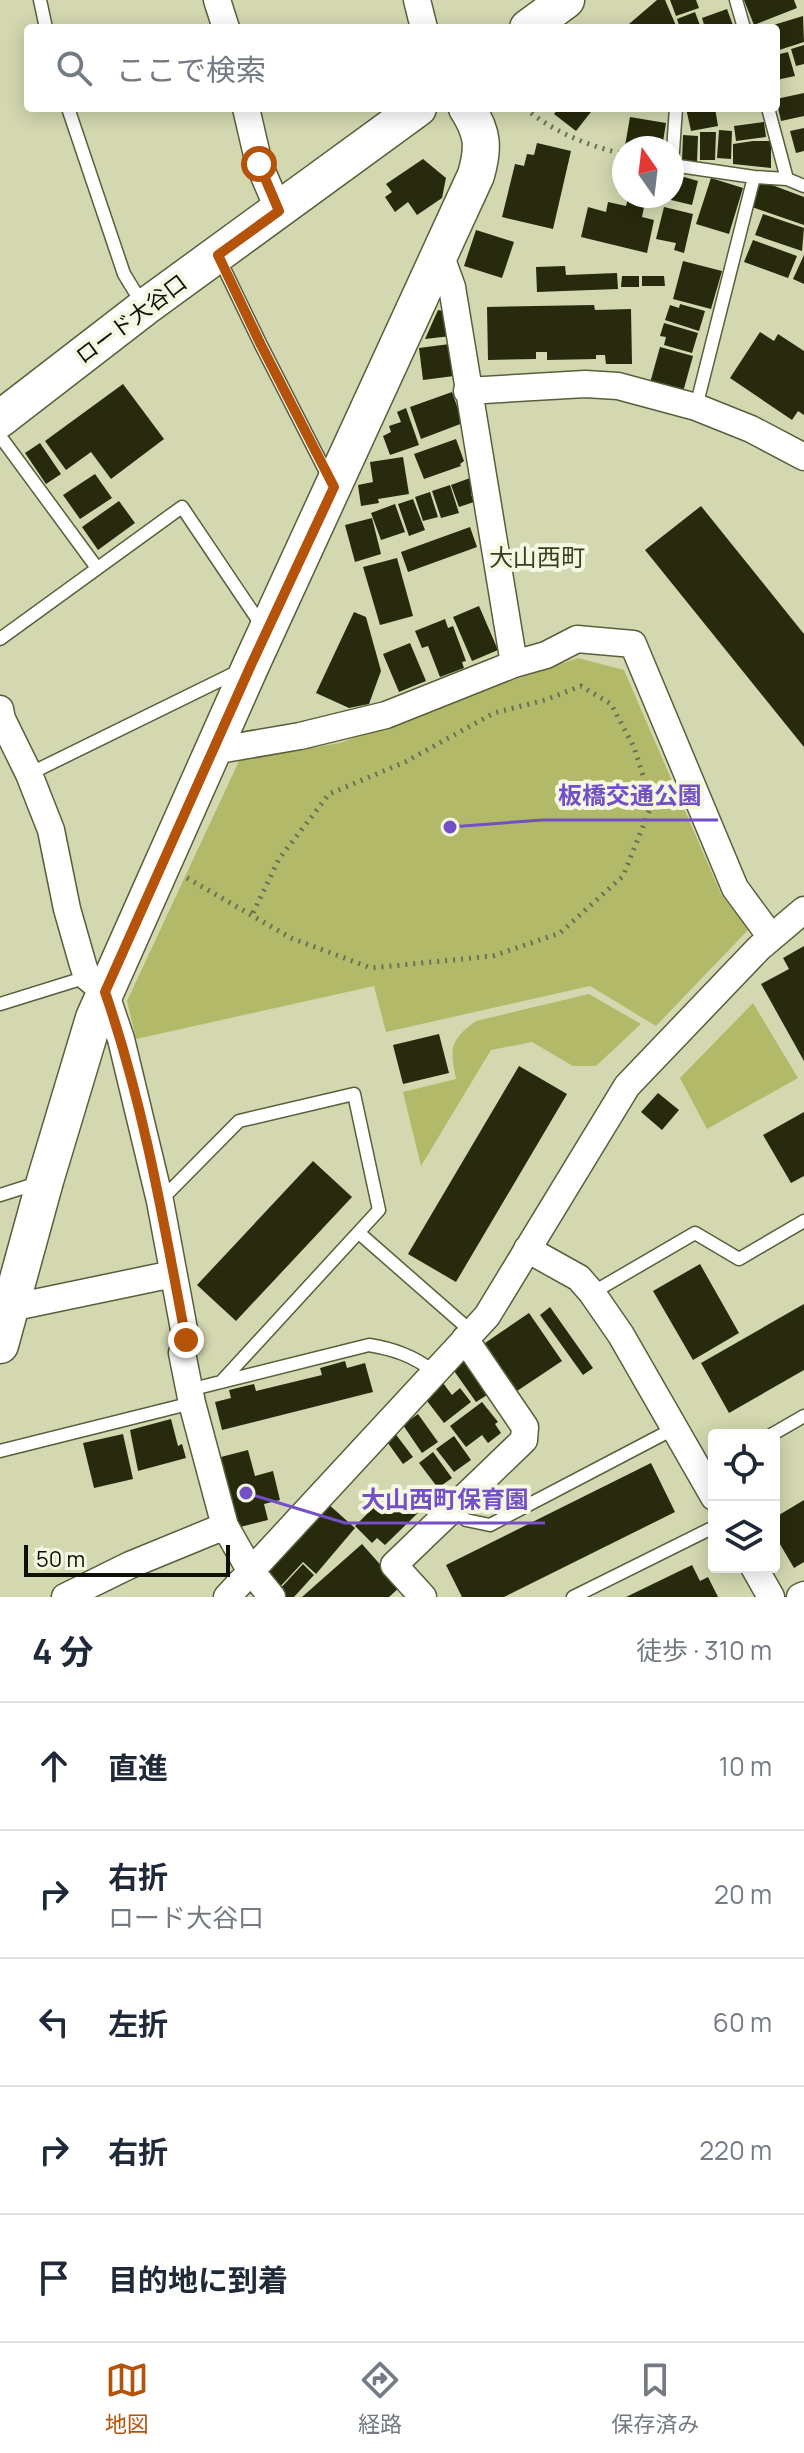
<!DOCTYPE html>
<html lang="ja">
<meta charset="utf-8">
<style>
body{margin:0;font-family:Manrope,"Noto Sans JP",sans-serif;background:#f2f2f3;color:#1f2937}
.controls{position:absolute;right:24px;bottom:24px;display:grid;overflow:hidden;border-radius:8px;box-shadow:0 4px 20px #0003}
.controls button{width:72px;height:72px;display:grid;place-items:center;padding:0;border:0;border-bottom:2px solid #e0e1e3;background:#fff;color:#1f2937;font:40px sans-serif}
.compass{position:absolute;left:612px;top:136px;width:72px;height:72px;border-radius:50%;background:#fff;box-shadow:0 4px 20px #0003;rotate:346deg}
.scale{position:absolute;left:24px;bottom:20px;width:206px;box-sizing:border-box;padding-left:8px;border:4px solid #0f1004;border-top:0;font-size:22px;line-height:28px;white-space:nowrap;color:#0f1004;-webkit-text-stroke:6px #f4f7e2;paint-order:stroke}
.stop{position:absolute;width:24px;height:24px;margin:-18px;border:6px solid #b45309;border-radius:50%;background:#fff}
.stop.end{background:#b45309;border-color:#fff;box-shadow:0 2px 8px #0008}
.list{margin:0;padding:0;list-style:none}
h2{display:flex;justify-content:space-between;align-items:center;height:104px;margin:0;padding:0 32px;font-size:34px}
h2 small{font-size:26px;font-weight:400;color:#747a83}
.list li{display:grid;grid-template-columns:52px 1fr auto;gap:24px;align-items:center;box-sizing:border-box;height:128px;padding:0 32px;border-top:2px solid #e0e1e3}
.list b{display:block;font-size:30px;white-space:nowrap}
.list p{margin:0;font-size:26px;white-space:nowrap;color:#747a83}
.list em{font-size:26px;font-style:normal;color:#747a83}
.icon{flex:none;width:44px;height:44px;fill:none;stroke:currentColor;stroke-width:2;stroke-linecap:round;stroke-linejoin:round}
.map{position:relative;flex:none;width:804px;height:1597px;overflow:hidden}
.search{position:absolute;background:#fff;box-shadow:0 4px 20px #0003;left:24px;right:24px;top:24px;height:88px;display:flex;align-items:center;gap:20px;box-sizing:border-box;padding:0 28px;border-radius:8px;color:#747a83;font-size:30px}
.sheet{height:744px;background:#fff}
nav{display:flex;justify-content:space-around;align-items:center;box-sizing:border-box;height:112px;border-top:2px solid #e0e1e3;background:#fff;font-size:22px;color:#747a83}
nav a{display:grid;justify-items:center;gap:4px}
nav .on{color:#b45309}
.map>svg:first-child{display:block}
.green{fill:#b2ba69}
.building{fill:#272a0c}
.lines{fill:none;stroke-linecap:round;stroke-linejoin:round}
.lane-casing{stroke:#5b5e3b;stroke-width:15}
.street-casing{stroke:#5b5e3b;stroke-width:29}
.secondary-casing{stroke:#5b5e3b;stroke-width:39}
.path{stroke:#6c6f56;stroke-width:5;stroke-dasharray:2 6;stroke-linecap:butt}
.lane{stroke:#fff;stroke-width:12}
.street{stroke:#fff;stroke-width:26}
.secondary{stroke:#fff;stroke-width:36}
.route{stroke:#b45309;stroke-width:10}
.labels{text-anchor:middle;stroke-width:8;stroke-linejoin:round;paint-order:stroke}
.street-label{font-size:22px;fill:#0f1004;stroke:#f4f7e2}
.neighbourhood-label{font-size:24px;fill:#3c3f1c;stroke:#f4f7e2}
.leader{fill:none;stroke:#734fc8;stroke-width:3}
.callout-dot{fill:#734fc8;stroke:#f4f7e2;stroke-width:3}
.callout-label{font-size:24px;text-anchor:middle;font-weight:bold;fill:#734fc8;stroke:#f4f7e2;stroke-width:8;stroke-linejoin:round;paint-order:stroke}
</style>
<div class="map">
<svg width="804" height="1597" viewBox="0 0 804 1597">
<rect width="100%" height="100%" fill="#d3d8b0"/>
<path class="green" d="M578,658L624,670L721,894L749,929L656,1026L590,986L386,1032L374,986L136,1039L127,1001L240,759L340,743L454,700Z
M589,994L641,1024L596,1066H573L532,1042L491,1050L421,1166L403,1092L456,1079C450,1048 449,1041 476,1021Z
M753,1003L798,1078L707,1129L680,1078Z"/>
<path class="building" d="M657,0H665L677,28H631L629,24Z
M670,0H696L699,8L676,16Z
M744,0H794L797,8L754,25Z
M727,9L734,28H705L702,18Z
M695,12L701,28H680L677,19Z
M803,16L804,42L776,51V28L767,27Z
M804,45V64L796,66L791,49Z
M788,52L795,76L776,80V55Z
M804,93V116L781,121L776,99Z
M559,108H594L576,131L554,114Z
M686,108H715L718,126L691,131Z
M630,117L666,123L662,148L625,146Z
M764,122L766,137L736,141L734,126Z
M804,128V151L796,153L790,131Z
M719,130L732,131L731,159L717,158Z
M700,132H716L715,160H700Z
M683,135L698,136L697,162H682Z
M753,141H771V168L733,164V144Z
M537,143L571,151L553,229L502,217L515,164L524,166L527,154L534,155Z
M423,159L446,178L442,198L417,215L408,202L395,212L385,197L392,192L386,184Z
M677,175L698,181L692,205L667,199L672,196V180L676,179Z
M711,178L743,188L729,234L696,224Z
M761,181L804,197V225L752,207Z
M628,198L645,202L642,217L654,220L647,253L581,237L588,207L606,212L608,202L626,206Z
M664,207L693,214L684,253L674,250L676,243L656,239Z
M763,214L804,228L802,251L755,235Z
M476,230L514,242L502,278L464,266Z
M753,240L797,256L788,278L744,262Z
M804,255V284L793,279Z
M683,261L722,271L711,309L673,299Z
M565,266L566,275L617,273L618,289L537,292L536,267Z
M622,276H639V287H621Z
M642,276H664L665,286H642Z
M680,304L705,311L699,331L665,320L670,305L679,308Z
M594,305L595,310L631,309L632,364H606L605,355H596V359L547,360V352H536V359L488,360L487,307Z
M438,310L448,312L451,336L425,339Z
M664,323L698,333L692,353L664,345L666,337L660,336Z
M760,332L774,341L778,334L804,351V415L798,411L792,420L730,378Z
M450,344L454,376L423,380L419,348Z
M660,347L693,356L683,392L650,383Z
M123,384L164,439L111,479L91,452L66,470L45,441Z
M452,392L463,423L421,439L410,407Z
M406,408L419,445L390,455L383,436L391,432L389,426L401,422L397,412Z
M456,439L464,461L460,464L461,466L424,479L414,454Z
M40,443L61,474L46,484L25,453Z
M403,457L409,494L378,499L379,503L361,506L358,485L373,482L370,462Z
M95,474L112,498L80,519L63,495Z
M470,478L475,492L471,494L474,502L459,507L451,485Z
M450,485L459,513L441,518L432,491Z
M430,492L438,517L423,521L415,497Z
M413,499L425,530L409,536L398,504Z
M119,501L135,523L98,550L82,527Z
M395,504L405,532L381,540L371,513Z
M701,506L804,634V747L645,550Z
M372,518L381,554L355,562L345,525Z
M470,527L477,547L408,572L401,552Z
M397,558L413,616L380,625L363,567Z
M479,606L498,650L472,661L453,617Z
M354,612L366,617L381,671L369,704L349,708L316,693Z
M445,619L448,628L453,626L466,661L462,662L464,668L440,677L428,646L422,648L415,631Z
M410,643L426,681L399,692L383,654Z
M804,946V1061L761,984L789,969L783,958Z
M439,1034L449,1073L403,1084L393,1045Z
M519,1066L567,1094L456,1282L408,1254Z
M658,1093L679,1110L662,1130L641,1112Z
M804,1112V1176L791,1183L763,1135Z
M313,1161L352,1197L236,1321L197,1285Z
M700,1264L739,1333L693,1360L653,1291Z
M804,1304V1370L729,1413L701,1363Z
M550,1307L593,1368L583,1375L540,1315Z
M529,1313L562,1361L517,1391L485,1343Z
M463,1360L487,1395L476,1402L452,1368Z
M345,1361L347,1368L365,1363L373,1392L222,1430L215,1402L231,1398L229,1390L254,1384L256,1391L322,1375L320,1368Z
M443,1383L452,1395L460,1388L471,1402L444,1423L424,1397Z
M482,1402L498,1422L495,1424L501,1433L488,1443L482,1435L466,1447L450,1426Z
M418,1414L438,1442L422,1453L403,1425Z
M171,1419L178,1446L182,1444L186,1458L138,1471L130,1430Z
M394,1432L413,1457L403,1464L385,1439Z
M123,1434L133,1479L94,1488L83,1443Z
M454,1436L471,1460L454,1472L436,1449Z
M248,1450L255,1476L273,1471L280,1500L264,1504L268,1520L236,1528L218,1487L228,1484L221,1457Z
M433,1452L452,1478L438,1488L419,1463Z
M651,1463L675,1512L504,1597H462L446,1565Z
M388,1493L407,1512L416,1503L422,1509L385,1545L377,1538L372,1543L355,1526Z
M804,1500V1562L794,1568L774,1534V1518Z
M327,1503L355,1528L316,1574L303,1562L278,1589L268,1579L267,1566Z
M362,1544L400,1587L389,1597H302Z
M303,1564L314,1575L294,1597H285L278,1591Z
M692,1565L700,1581L708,1577L718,1597H626Z"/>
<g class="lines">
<defs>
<path id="lane" d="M40,0L46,28
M736,0L744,28
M68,108L124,274L143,305
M676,108L672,165L754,177L787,179L804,186
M768,108L787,179
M219,258L261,345L329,478
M696,407L754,177
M0,436L97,568
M0,639L182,507L262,626
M29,774L241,670
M0,1004L87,977
M0,1195L38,1183
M160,1201L239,1121L354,1094L379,1210L221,1382
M359,1233L472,1332
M592,1293L695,1233L739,1259L804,1221
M189,1390L369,1345C394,1349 413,1356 433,1371
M771,1435L804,1416
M0,1451L192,1403
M454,1507L466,1520L490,1525L675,1428
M573,1597L714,1527"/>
<path id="street" d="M217,0L226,28
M417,0L424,28
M246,108L259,164L279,211
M440,254L452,287L514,664
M467,391L585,384L618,386L696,407L751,429L804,457
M0,709L2,719L29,774L51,830L67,909L83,965L87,977L105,992L121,1039L160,1201L186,1340L182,1353L192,1403L225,1526L250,1570L272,1597
M213,751L300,736L386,715L514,664L546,655L577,639L633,644L735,888L771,937
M527,1249L579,1278L592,1293L621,1335L714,1497
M10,1308L173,1274
M754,1567L771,1597
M65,1597L130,1565L225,1526
M227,1597L487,1316L627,1086L759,948L804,910
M423,1597L394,1565L524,1440L525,1427L465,1339
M800,1597L804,1595"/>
<path id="secondary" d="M528,28L566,0
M0,419L145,307L418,108
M0,1345L45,1181L94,1018L251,665L476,175C484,147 483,133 467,108"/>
</defs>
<use href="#lane" class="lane-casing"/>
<use href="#street" class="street-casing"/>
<use href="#secondary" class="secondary-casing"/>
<path class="path" d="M525,108C553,132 588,146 624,154
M187,878L291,938L371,968L493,956L560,933L623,876L652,804L634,747L611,704L581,686L545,700L494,713L405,762L329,794L279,859L252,915"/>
<use href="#lane" class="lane"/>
<use href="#street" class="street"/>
<use href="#secondary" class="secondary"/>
</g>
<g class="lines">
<path class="route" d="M186,1340C164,1224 144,1105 105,992L251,665L334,487L261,345L218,255L279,211L259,164"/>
</g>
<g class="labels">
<g class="street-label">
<text transform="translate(131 319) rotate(-37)" y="8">ロード大谷口</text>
</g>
<g class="neighbourhood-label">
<text x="537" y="566">大山西町</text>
</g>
</g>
<path class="leader" d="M450 827L542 820H718M246 1493L345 1523H545"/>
<g class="callout-dot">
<circle cx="450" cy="827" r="8"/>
<circle cx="246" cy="1493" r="8"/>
</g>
<g class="callout-label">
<text x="630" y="804">板橋交通公園</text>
<text x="445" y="1508">大山西町保育園</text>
</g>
</svg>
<div class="controls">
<button><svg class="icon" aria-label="locate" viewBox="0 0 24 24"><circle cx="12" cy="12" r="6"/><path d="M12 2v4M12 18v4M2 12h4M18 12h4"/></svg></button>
<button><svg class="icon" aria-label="layers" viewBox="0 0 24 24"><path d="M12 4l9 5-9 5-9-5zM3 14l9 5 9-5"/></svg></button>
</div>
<svg class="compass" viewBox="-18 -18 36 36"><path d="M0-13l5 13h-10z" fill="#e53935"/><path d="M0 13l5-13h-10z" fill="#747a83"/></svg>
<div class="scale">50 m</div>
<div class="stop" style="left:259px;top:164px"></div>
<div class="stop end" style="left:186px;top:1340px"></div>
<div class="search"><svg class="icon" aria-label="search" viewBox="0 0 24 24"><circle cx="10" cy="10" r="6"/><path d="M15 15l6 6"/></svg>ここで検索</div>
</div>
<section class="sheet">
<h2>4 分<small>徒歩 · 310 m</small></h2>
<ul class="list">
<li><svg class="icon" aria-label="ahead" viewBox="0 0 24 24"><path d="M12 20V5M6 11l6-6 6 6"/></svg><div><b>直進</b></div><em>10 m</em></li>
<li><svg class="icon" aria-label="right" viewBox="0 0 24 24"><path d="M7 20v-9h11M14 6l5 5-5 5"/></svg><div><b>右折</b><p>ロード大谷口</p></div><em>20 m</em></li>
<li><svg class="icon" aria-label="left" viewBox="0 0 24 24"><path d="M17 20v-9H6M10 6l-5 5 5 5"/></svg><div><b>左折</b></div><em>60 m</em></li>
<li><svg class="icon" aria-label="right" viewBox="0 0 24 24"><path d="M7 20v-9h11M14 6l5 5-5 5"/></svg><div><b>右折</b></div><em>220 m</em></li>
<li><svg class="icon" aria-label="arrive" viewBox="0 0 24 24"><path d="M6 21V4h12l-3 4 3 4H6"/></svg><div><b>目的地に到着</b></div></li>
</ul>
</section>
<nav>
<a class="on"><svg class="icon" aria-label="map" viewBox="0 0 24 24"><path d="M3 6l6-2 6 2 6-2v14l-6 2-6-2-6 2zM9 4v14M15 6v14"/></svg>地図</a>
<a><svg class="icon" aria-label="directions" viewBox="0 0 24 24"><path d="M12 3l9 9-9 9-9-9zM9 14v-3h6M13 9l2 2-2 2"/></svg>経路</a>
<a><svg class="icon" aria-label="saved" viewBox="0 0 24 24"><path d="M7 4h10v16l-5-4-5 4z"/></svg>保存済み</a>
</nav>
